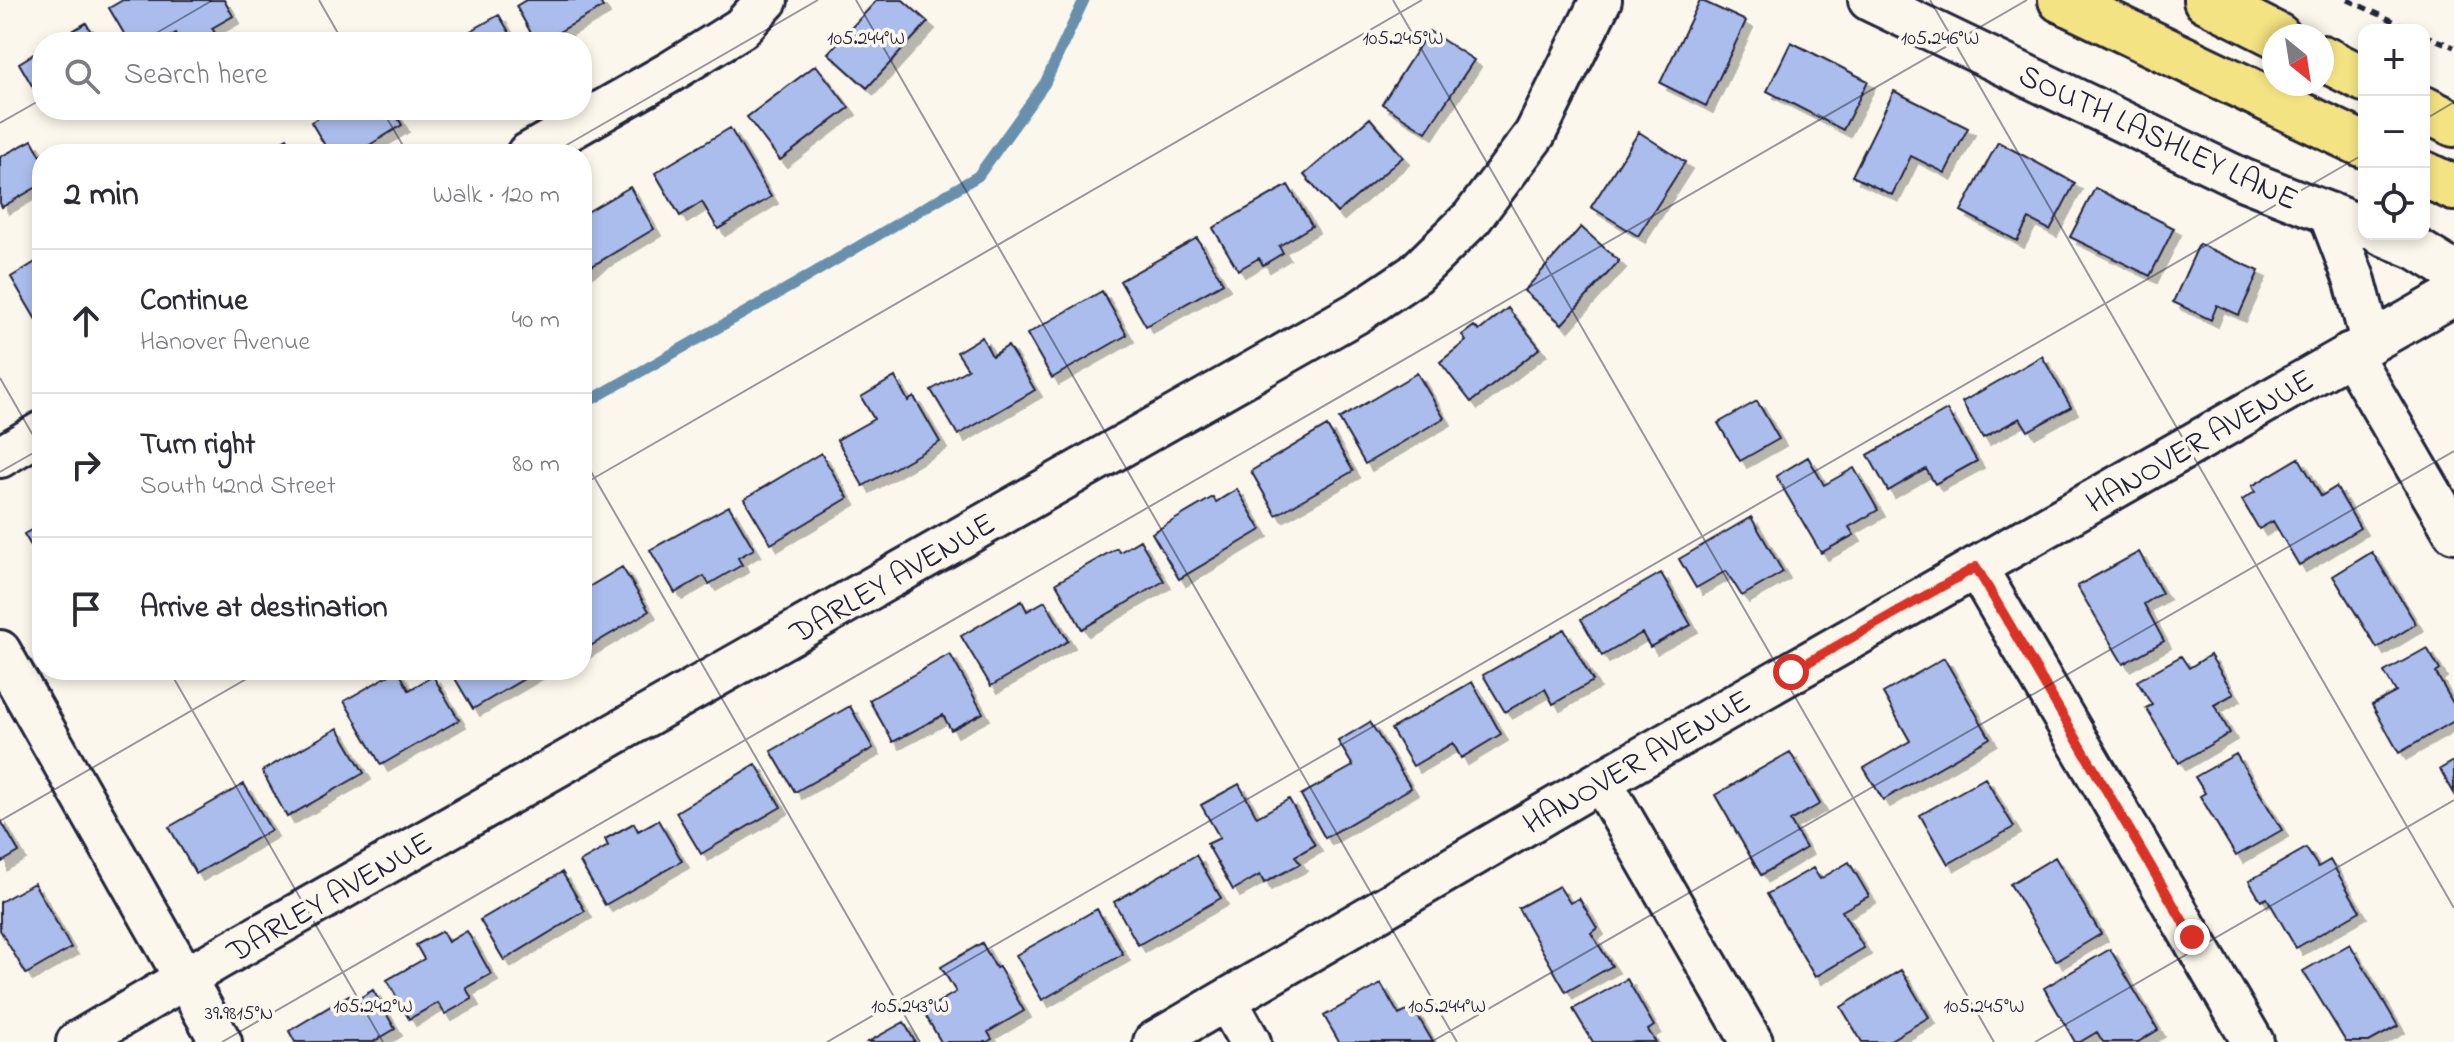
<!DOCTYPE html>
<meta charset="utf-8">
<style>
body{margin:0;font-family:"Indie Flower",sans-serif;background:#f7f7f7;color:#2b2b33}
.controls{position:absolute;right:24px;top:24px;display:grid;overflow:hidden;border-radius:16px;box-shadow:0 4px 12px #0003}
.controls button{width:72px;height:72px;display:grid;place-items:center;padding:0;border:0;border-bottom:2px solid #e1e1e2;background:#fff;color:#2b2b33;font:40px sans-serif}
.compass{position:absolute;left:2262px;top:24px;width:72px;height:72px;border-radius:50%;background:#fff;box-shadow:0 4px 12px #0003;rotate:150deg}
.stop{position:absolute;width:24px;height:24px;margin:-18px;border:6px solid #d93025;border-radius:50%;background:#fff}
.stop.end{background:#d93025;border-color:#fff;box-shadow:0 2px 8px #0008}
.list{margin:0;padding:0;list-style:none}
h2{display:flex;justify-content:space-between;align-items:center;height:104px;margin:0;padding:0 32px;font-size:34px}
h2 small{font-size:26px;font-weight:400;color:#7c7c81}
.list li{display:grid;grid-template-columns:52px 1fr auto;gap:24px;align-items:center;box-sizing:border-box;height:144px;padding:0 32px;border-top:2px solid #e1e1e2}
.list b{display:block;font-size:30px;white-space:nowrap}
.list p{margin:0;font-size:26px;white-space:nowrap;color:#7c7c81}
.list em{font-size:26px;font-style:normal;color:#7c7c81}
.icon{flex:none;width:44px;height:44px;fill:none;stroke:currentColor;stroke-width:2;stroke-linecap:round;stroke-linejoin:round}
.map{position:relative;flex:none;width:2454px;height:1042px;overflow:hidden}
.search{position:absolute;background:#fff;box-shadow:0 4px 12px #0003;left:32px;top:32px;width:560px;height:88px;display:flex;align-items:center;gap:20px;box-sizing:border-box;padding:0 28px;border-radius:32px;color:#7c7c81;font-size:30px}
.panel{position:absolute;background:#fff;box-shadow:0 4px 12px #0003;left:32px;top:144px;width:560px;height:536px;border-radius:32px}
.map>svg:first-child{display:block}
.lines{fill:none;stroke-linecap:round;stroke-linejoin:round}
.stream{stroke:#6790ac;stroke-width:11}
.building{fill:#aabdec;stroke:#22223b;stroke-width:2;filter:url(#shadow)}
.minor-casing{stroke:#22223b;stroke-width:46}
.highway-casing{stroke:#22223b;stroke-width:50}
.path{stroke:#22223b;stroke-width:5;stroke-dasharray:8 6;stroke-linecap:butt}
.minor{stroke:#fbf7ec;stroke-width:40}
.highway{stroke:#f4e382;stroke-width:44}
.route{stroke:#d93025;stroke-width:10}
.ticks{fill:none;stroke:#22223b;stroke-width:2;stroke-opacity:0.45}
.labels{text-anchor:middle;stroke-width:7;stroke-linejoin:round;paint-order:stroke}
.street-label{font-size:32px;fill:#22223b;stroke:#fbf7ec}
.ticks-label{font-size:20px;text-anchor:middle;fill:#22223b;stroke:#fbf7ec;stroke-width:7;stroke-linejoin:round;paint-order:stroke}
</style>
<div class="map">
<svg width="2454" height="1042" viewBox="0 0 2454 1042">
<defs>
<filter id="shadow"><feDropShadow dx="7" dy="7" stdDeviation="0" flood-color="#0004"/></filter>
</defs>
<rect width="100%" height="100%" fill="#fbf7ec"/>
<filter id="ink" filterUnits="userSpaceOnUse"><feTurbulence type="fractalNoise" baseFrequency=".0125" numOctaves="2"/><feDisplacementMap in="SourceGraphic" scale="16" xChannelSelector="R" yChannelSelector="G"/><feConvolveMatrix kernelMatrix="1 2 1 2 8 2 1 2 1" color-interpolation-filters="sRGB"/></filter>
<g filter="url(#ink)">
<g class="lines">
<path class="stream" d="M582,405L795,284L978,176L1045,83L1084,0"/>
</g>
<path class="building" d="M123,0H224L233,16L212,28L218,38L211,42H181L176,33L160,42H129L109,8Z
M526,0H599L603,7L541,42H536L516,6Z
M877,0H903L928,22L867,88L828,53Z
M1700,0L1746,21L1706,106L1660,83Z
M499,15L515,42H451Z
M86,23L97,42H54Z
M1429,31L1474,60L1426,132L1382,104Z
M1791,42L1868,81L1843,130L1767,91Z
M42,49V103L19,63Z
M816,65L849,108L780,160L747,117Z
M1894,91L1968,128L1945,173L1911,156L1892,195L1852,176Z
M332,110H393L402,125L355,154H330L311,122Z
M1370,118L1403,157L1337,213L1304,175Z
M730,128L771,197L718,229L702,202L680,216L655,173Z
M1639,132L1685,162L1638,236L1591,207Z
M287,138L296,154H259Z
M32,140L42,158V184L2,207L0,203V157Z
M1998,142L2075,183L2050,230L2029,219L2017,241L1961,211Z
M1288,185L1312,226L1279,246L1283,253L1263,265L1259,258L1238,270L1213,228Z
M630,187L654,229L582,272V215Z
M2095,188L2174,228L2150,276L2070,237Z
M1581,227L1619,261L1562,324L1524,291Z
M1197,238L1223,283L1146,326L1120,281Z
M2199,244L2259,271L2239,315L2217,305L2211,320L2173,302Z
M42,258V330L11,277Z
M1102,291L1127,335L1052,378L1027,334Z
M1508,308L1540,348L1471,402L1440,362L1466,341L1462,335L1474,326L1479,331Z
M982,337L992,356L1008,346L1035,390L958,435L931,390L968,369L957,352Z
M2042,356L2071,407L2028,431L2020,418L1983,438L1962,402Z
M1417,373L1444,418L1365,464L1339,419Z
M895,377L908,401L914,397L940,442L863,486L837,440L874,419L861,397Z
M1757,401L1779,439L1740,461L1718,423Z
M1947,410L1977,461L1935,484L1926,469L1888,491L1868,455Z
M1327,426L1353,471L1276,515L1251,471Z
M821,453L848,498L771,544L744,499Z
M1808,457L1824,485L1854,468L1878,510L1849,527L1854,535L1821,553L1776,476Z
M2299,458L2321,496L2336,487L2360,528L2299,565L2273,521L2259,529L2242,500L2255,492L2252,486Z
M1237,489L1261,530L1179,579L1152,533L1213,497L1216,502Z
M729,506L754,549L738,558L742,565L709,584L704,576L675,593L650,550Z
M1751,517L1783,572L1742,596L1726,571L1696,588L1679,559Z
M42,524V564L24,534Z
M1140,540L1164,581L1082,629L1056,583L1117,548L1120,552Z
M2139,552L2162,593L2144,604L2164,641L2123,664L2077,586Z
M2372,552L2416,624L2377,648L2333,576Z
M622,567L649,611L582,651V591Z
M1661,573L1691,625L1650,647L1642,633L1602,656L1581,619Z
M1022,601L1027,611L1045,601L1068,641L991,686L961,636Z
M1564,629L1593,681L1553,704L1545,689L1505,712L1483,675Z
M2427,648L2440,670L2436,673L2454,705V721L2399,753L2372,705L2396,692L2384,672Z
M950,654L983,713L951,730L943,715L893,742L869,700Z
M2210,655L2234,694L2214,705L2230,733L2179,763L2146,708L2152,705L2137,681L2181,656L2189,668Z
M1944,658L1990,738L1883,800L1864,768L1910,741L1883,693Z
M398,670L409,690L433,676L459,720L381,765L344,701Z
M450,670H539L473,709Z
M1472,682L1501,734L1461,758L1453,743L1413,766L1391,729Z
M850,706L873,748L795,792L771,751Z
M1370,722L1411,788L1325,838L1301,795L1353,766L1338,741Z
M338,728L364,773L287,817L262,771Z
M1790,752L1820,804L1790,821L1806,848L1761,875L1715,795Z
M2236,754L2282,830L2236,856L2200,796L2205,793L2195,777Z
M2454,761V793L2440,769Z
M756,764L781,807L701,854L676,812Z
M1985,778L2014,827L1948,864L1920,815Z
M244,784L271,830L196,874L169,827Z
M1239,784L1257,817L1289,799L1315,845L1295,856L1300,864L1264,883L1260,875L1233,890L1207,844L1220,838L1201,805Z
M0,819L19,852L0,863Z
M658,820L682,861L605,905L580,862L608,846L605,839L634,823L638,831Z
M2306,848L2318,867L2330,860L2360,911L2296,948L2267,898L2261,901L2249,881Z
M1196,855L1221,898L1138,945L1114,902Z
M2055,857L2101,934L2056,961L2010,884Z
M1849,862L1869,896L1842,911L1864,948L1815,977L1767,894L1813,868L1820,879Z
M562,872L585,911L504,960L480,920Z
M34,883L71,948L26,974L0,930V902Z
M1559,886L1570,903L1579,898L1597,928L1591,933L1612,966L1566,992L1518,908Z
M1097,909L1123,954L1042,1000L1016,955Z
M442,931L448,942L467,931L491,974L466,988L472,999L445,1014L438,1003L409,1019L387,980L424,959L416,945Z
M982,943L996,968L999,967L1024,1011L988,1032L992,1039L987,1042H941L923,1011L956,992L941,967Z
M2350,944L2398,1026L2369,1042H2346L2303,971Z
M2110,949L2158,1030L2138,1042H2103L2097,1032L2080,1042H2075L2044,988Z
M1901,970L1929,1017L1887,1042H1862L1841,1007Z
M1627,979L1654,1026L1648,1030L1656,1042H1593L1573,1009Z
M1381,984L1399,1015L1413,1008L1433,1042H1339L1324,1016Z
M373,990L395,1029L373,1042H295L289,1031L349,995L353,1002Z
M904,1022L915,1042H868Z"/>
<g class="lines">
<defs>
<path id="minor" d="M1869,0L2244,180L2364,227
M527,154L672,71L741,28L767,0
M2329,213L2355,281L2371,341
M2381,234L2417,249L2454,272
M2350,353L2454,532
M0,457L42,432
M1976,567L2253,1042
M0,651L221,1042
M1601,781L1752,1042
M1227,1001L1250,1042
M77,1042L218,959L1360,311L1415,274L1472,218L1535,134L1601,0
M1154,1042L1601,781L2454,295"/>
<path id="highway" d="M2061,0L2364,145
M2206,0L2278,36
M2322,58L2364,79
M2424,109L2454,124
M2424,174L2454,188"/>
</defs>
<use href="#minor" class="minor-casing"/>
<use href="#highway" class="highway-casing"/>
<path class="path" d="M2348,0L2413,30
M2424,35L2454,47"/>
<use href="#minor" class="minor"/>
<use href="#highway" class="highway"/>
</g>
</g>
<g class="lines" filter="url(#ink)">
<path class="route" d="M1791,672L1976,567L2192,937"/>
</g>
<path class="ticks" d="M319,0L343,42M856,0L1457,1042M1393,0L1994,1042M1930,0L2454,908M141,42L213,0M382,110L408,154M2424,120L2454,102M0,123L42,99M551,154L818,0M0,378L42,451M582,456L920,1042M0,472L42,448M582,485L1422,0M169,670L383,1042M0,821L262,670M222,1042L2027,0M827,1042L2364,154M1431,1042L2454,451M2035,1042L2454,800"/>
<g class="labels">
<g class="street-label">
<text transform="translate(2159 136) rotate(25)" y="11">SOUTH LASHLEY LANE</text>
<text transform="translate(2199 440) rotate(-30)" y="11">HANOVER AVENUE</text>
<text transform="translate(892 577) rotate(-30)" y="11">DARLEY AVENUE</text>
<text transform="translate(1636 761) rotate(-30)" y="11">HANOVER AVENUE</text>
<text transform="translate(329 896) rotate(-30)" y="11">DARLEY AVENUE</text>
</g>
</g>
<g class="ticks-label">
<text x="1940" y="44">105.246°W</text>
<text x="866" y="44">105.244°W</text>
<text x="1403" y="44">105.245°W</text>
<text x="373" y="1012">105.242°W</text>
<text x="910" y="1012">105.243°W</text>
<text x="1447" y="1012">105.244°W</text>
<text x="1984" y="1012">105.245°W</text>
<text x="239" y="1019">39.9815°N</text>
</g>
</svg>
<div class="controls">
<button>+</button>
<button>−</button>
<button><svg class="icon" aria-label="locate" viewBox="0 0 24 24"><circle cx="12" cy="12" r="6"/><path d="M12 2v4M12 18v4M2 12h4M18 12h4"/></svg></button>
</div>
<svg class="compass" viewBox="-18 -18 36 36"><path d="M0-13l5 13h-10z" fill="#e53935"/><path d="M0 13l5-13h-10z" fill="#7c7c81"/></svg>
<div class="stop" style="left:1791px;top:672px"></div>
<div class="stop end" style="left:2192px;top:937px"></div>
<div class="search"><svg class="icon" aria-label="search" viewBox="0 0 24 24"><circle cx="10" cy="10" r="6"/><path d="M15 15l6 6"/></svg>Search here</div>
<section class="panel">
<h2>2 min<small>Walk · 120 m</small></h2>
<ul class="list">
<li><svg class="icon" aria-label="ahead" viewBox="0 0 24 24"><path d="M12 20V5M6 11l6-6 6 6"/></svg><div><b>Continue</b><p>Hanover Avenue</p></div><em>40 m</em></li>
<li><svg class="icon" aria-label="right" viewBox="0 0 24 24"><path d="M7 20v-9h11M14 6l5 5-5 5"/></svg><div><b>Turn right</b><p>South 42nd Street</p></div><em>80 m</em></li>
<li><svg class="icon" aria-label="arrive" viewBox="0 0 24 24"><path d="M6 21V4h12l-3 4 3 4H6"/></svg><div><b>Arrive at destination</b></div></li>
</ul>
</section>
</div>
